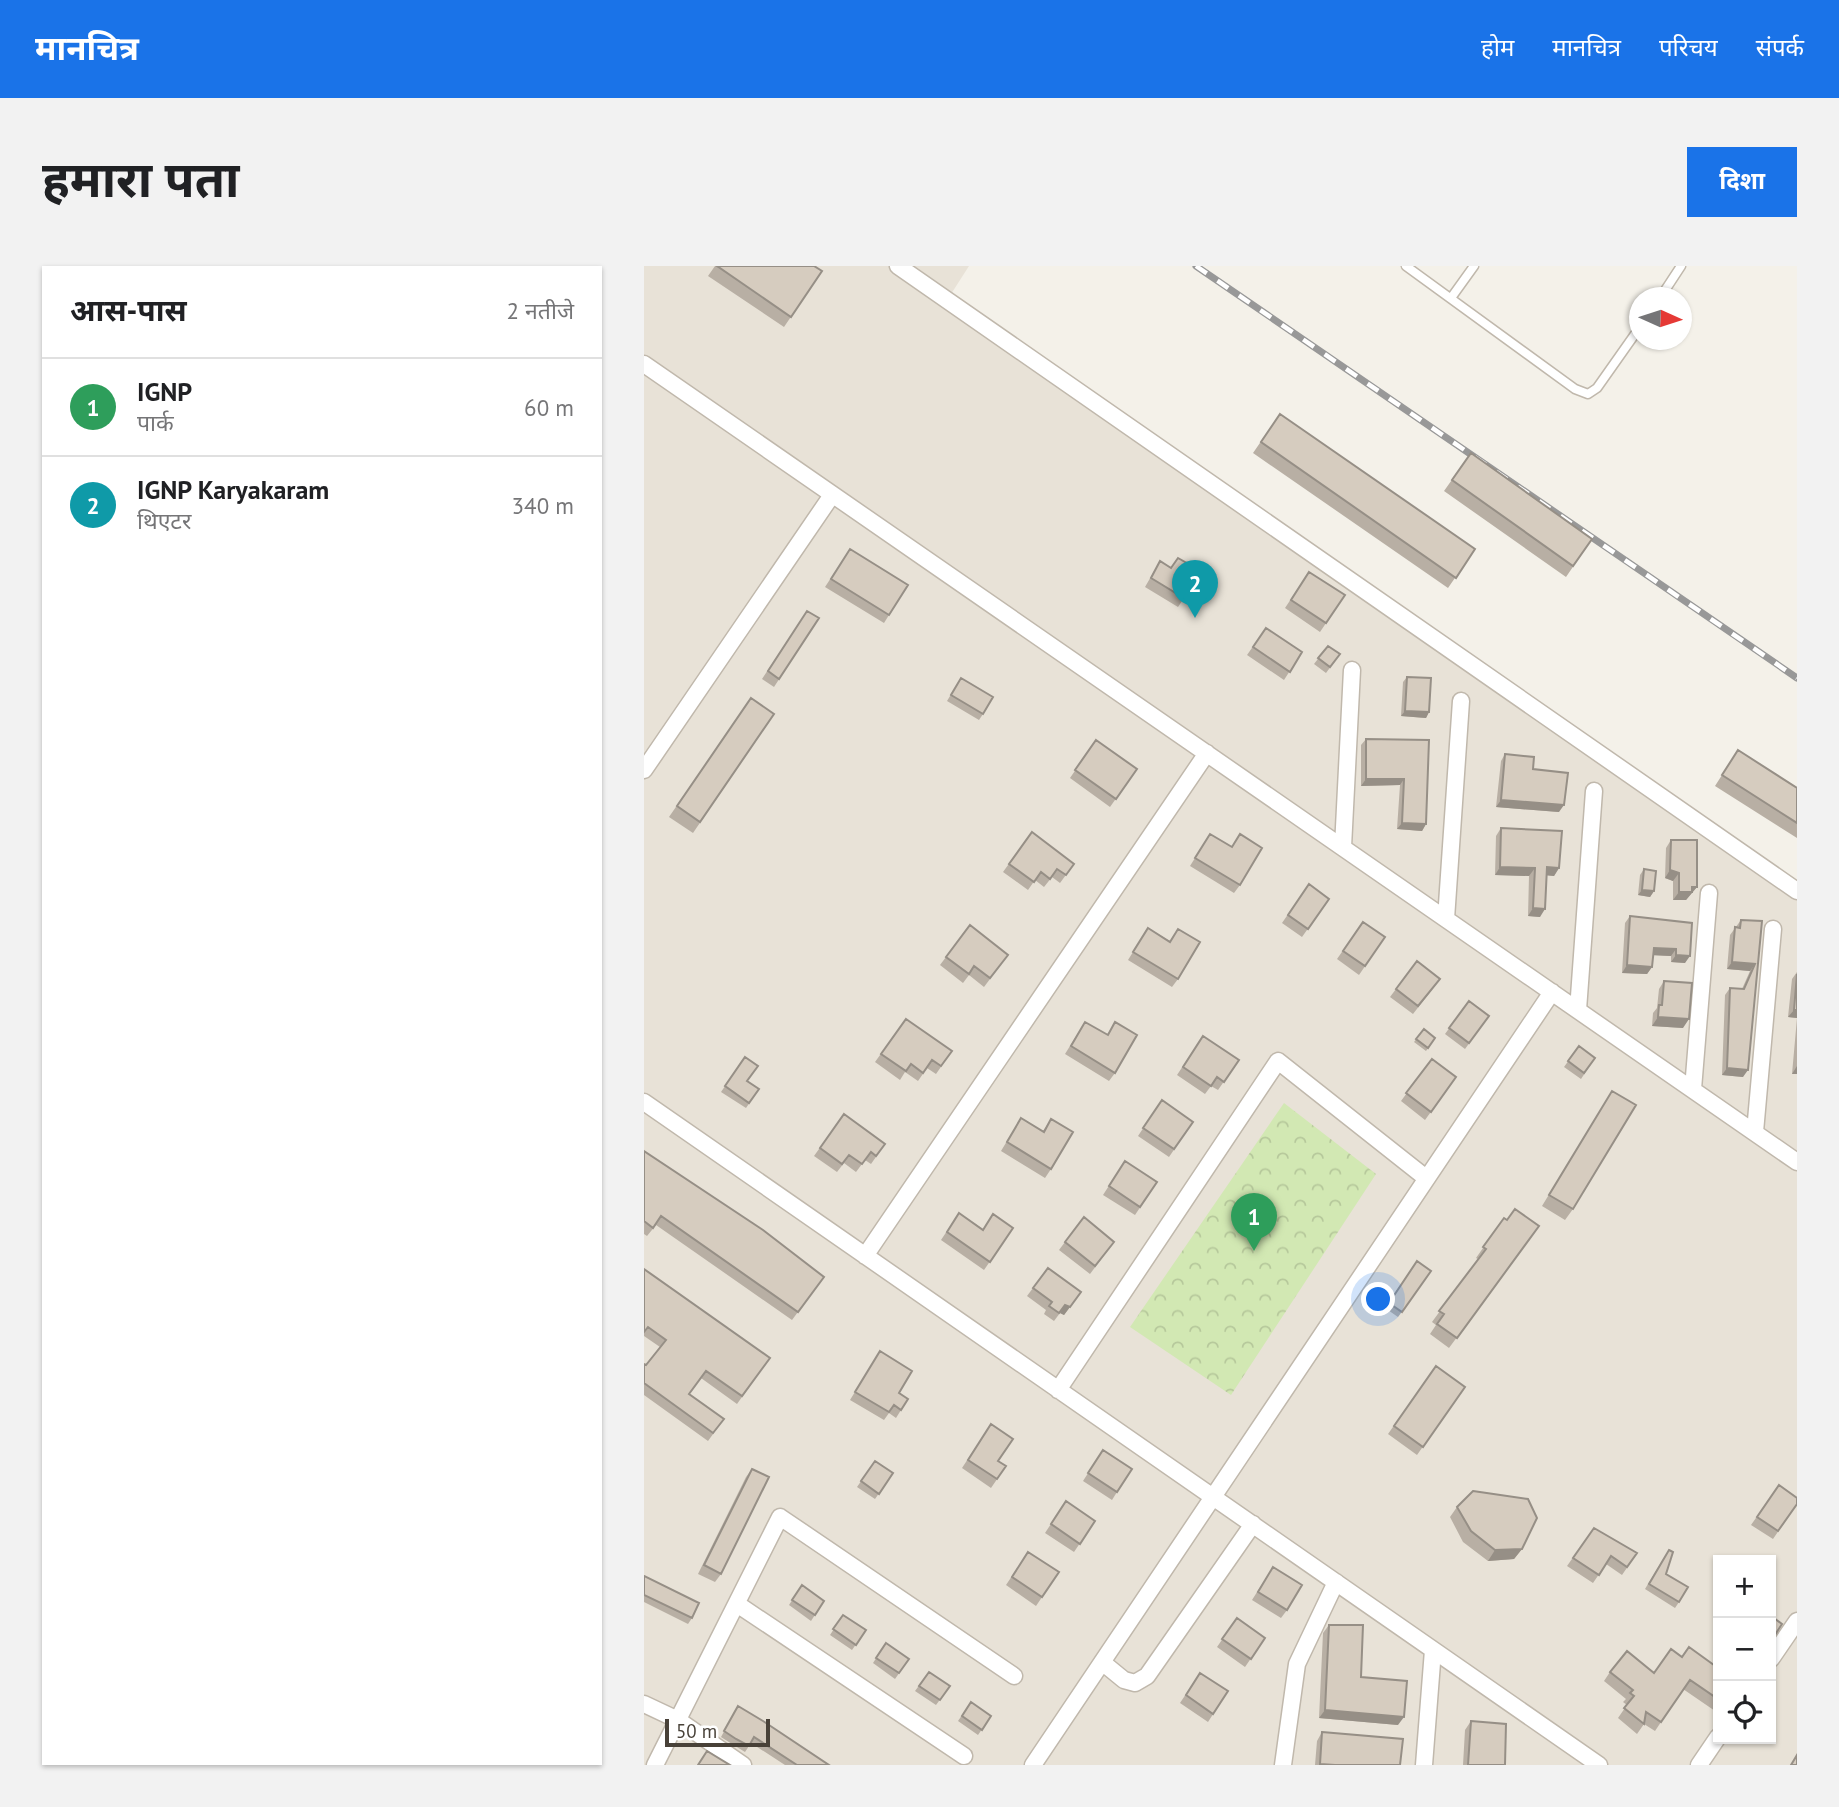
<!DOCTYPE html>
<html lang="hi">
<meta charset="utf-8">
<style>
body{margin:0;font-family:"PT Sans","Noto Sans Devanagari",sans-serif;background:#f2f2f2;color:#202124}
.controls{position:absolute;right:21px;bottom:21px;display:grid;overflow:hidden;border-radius:0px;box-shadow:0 2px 5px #0004}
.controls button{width:63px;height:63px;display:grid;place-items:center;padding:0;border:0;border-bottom:2px solid #e0e0e0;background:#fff;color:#202124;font:35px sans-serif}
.compass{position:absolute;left:985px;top:21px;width:63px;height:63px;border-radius:50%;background:#fff;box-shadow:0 2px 5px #0004;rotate:93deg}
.scale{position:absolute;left:21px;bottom:18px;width:105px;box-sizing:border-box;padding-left:7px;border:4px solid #484138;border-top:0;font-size:19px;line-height:24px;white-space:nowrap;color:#484138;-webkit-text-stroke:5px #fff;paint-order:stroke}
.you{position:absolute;left:735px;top:1034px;width:24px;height:24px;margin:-18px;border:5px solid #fff;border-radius:50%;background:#1a73e8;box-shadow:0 0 0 10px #1a73e833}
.badge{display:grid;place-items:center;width:46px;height:46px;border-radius:50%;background:#1a73e8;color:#fff;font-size:23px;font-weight:700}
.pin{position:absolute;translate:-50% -58px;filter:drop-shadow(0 2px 4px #0008)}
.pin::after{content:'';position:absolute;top:37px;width:24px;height:21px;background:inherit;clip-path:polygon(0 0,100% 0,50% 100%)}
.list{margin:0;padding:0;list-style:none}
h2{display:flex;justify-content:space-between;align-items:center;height:91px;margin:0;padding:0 28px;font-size:30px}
h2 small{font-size:23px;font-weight:400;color:#757577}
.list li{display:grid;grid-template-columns:46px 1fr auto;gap:21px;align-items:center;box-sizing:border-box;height:98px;padding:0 28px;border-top:2px solid #e0e0e0}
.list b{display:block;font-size:26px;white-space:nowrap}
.list p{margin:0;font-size:23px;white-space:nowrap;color:#757577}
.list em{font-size:23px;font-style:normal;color:#757577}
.icon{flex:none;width:38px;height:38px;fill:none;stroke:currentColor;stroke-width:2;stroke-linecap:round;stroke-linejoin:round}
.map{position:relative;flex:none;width:1153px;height:1499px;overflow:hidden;border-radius:0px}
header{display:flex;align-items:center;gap:42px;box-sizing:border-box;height:98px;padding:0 35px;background:#1a73e8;color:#fff}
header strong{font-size:33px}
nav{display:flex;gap:38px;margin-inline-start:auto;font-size:24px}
.intro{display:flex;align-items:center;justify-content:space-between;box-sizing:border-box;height:168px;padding:0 42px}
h1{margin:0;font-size:49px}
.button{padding:18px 32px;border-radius:0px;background:#1a73e8;color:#fff;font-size:24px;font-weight:700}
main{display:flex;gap:42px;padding:0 42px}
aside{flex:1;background:#fff;border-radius:0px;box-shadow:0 2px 5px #0004}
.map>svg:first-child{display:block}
.residential{fill:#e8e2d7;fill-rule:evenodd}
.park{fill:url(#park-crowns)}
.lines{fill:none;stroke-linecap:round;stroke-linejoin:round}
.lane-casing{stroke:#c0b8ac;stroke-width:11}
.street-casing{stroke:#c0b8ac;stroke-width:19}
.lane{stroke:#fff;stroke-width:8}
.street{stroke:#fff;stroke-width:16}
.rail-casing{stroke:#989898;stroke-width:7}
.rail{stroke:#fff;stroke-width:4.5;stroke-dasharray:13;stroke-linecap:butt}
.wall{fill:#b8afa4}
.shaded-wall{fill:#968f86}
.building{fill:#d6ccbf;stroke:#968f86;stroke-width:2}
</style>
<header>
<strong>मानचित्र</strong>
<nav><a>होम</a><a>मानचित्र</a><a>परिचय</a><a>संपर्क</a></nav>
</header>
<div class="intro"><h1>हमारा पता</h1><a class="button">दिशा</a></div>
<main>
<aside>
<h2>आस-पास<small>2 नतीजे</small></h2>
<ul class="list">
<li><span class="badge" style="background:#2e9e5b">1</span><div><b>IGNP</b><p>पार्क</p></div><em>60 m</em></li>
<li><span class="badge" style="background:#0f9aa8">2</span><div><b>IGNP Karyakaram</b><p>थिएटर</p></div><em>340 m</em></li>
</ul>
</aside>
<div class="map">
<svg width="1153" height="1499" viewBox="0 0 1153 1499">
<defs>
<pattern id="park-crowns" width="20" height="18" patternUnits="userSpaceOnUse" patternTransform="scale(1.75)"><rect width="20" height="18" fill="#d2e8b3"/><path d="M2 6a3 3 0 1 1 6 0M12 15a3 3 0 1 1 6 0" fill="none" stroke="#b6c89b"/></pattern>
</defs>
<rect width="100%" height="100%" fill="#f4f1e9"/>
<path class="residential" d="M0,0H325L300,39L1153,631V1499H0ZM1074,1294H1127V1473H1074Z"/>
<path class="park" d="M640,837L732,908L587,1129L486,1061Z"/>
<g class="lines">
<defs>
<path id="lane" d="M762,0L931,123L944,128L953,122L996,61
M807,32L830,0
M1016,32L1037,0"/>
<path id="street" d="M254,0L1153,625
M0,98L1153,896
M0,504L188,229
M699,581L708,404
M802,653L817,435
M934,744L950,525
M1049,823L1065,627
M0,836L955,1499
M1111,866L1129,663
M221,990L563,487
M414,1124L634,795L782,912
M93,1338L320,1490
M1127,1393L1153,1355
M458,1396L480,1414L491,1417L503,1410L609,1258
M0,1438L34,1454L99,1499
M11,1499L136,1251L370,1410
M389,1499L908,726
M639,1499L653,1398L692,1316
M780,1499L789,1384
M1055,1499L1074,1471"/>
</defs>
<use href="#lane" class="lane-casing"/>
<use href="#street" class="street-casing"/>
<use href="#lane" class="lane"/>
<use href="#street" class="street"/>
<defs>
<path id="rail" d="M552,0L1153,412"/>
</defs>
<use href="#rail" class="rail-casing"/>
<use href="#rail" class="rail"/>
</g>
<path class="wall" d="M71,0H170L178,5L140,61L64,10Z
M636,148L831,283L804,322L609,187Z
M827,187L948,273L922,311L800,225Z
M206,283L245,349L240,357L181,321Z
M534,292L539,312L540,332L534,341L501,321L516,295L527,302Z
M665,306L701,329L676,366L641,342Z
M163,345L175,352L130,421L118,413Z
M622,362L658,386L640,414L603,389Z
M684,380L696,388L682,407L670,398Z
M763,411L785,446L782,452L757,450L759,416Z
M317,412L339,448L335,454L303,435Z
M107,432L130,448L49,567L25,551Z
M722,473L785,474L782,558L778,565L753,563L756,519L717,520V479Z
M452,474L493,503L466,541L426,512Z
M1094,484L1153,522V572L1071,520Z
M861,488L889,503L915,546L852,541L857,495Z
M857,562L915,602L910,610L903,609L896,651L884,650L885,610L851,609L852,570Z
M388,566L430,598L416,617L408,611L400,621L391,614L384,624L359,606Z
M566,568L588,581L596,568V619L590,627L546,600Z
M1027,574L1053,621L1042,634H1029V615L1021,612L1022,582Z
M1000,603L1010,625L1006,631L994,629L996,609Z
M665,618L685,633L658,671L638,657Z
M986,650L1048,657L1041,697L1027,696V690L1009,689L1008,701L1003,708L978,707L981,657Z
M1097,654L1118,655L1099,811L1078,809L1081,729L1086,722L1098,723L1106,705L1083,703L1086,669Z
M719,656L741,671L715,709L693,693Z
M326,659L364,689L340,721L325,709L319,717L296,699Z
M504,662L526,675L534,663V713L528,721L484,694Z
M1153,706V808H1148L1153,752L1144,751L1148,713Z
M1020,715L1039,762L1008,760L1009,747L1013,742L1015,723Z
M790,721L769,748L746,731L752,723Z
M825,735L845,750L821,783L801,768Z
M262,753L308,785L292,808L283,802L274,815L261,806L256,814L231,796Z
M441,756L463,769L471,756V807L465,815L421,788Z
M780,763L791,772L782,785L770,776Z
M559,770L595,794L574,824L567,820L561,828L533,809Z
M935,780L951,792L937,813L920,801Z
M101,791L103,815L115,823L102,842L77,826Z
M788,793L812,811L781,854L757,835Z
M968,825L929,943L921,954L898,940Z
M518,834L549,856L525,891L494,870Z
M200,848L241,878L227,898L221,894L212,906L200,897L193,906L170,890Z
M377,852L399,865L407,853V903L401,912L357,885Z
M0,885L180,1011L148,1054L12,959L3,970L0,968Z
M481,895L513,916L491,949L459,929Z
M315,947L339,963L369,962L340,1004L297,974Z
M860,952L863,954L895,960L805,1082L786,1068L792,1059L788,1056L834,993L832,992Z
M421,976H470L446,1008L415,984Z
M773,995L787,1005L754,1051L741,1042Z
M404,1002L437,1026L420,1049L416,1047L410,1055L400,1048L402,1044L383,1030Z
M0,1003L126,1092L93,1138L57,1112L45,1128L80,1153L64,1175L0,1129V1098L2,1099L16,1081L0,1070Z
M236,1085L255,1127L257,1144L252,1152L245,1147L240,1154L206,1134Z
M792,1100L821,1121L773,1189L744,1168Z
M347,1158L354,1195L362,1200L347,1222L318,1202Z
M459,1184L473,1226L468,1234L439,1215Z
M231,1195L249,1207L231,1233L213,1221Z
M108,1203L77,1308L71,1316L54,1308L102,1211Z
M1135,1219L1153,1238L1129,1273L1107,1259Z
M422,1235L451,1255L430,1286L401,1267Z
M813,1241L878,1283L870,1293L844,1295L819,1276L806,1251Z
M950,1262L993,1287L978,1309L962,1298L949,1317L923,1300Z
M384,1286L415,1306L392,1340L362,1319Z
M1021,1290L1022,1308L1035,1336L1031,1342L1001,1323Z
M629,1301L643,1344L637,1352L608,1334Z
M0,1310L48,1352L44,1358L0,1336Z
M158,1319L180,1335L167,1355L145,1339Z
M199,1349L222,1364L208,1384L186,1369Z
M593,1352L621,1372L601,1401L573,1381Z
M685,1359L717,1411L754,1459L675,1452L679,1367Z
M242,1377L265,1393L251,1413L229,1397Z
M1074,1402V1447L1039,1423L1011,1465L1000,1458L993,1468L974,1452L983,1439L979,1436L982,1433L960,1415L966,1406L1010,1407Z
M285,1406L306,1420L292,1439L271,1425Z
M556,1407L584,1425L564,1456L536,1437Z
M327,1436L347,1450L334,1469L314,1455Z
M94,1440L185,1499H141L107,1477L101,1486L88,1478L77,1471Z
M827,1455L861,1499H819L821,1464Z
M678,1466L756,1499H671L673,1475Z"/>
<path class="shaded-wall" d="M761,445L785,446L782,452L757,450Z
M722,513H760L756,519L717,520Z
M857,534L920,539L915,546L852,541Z
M758,557L782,558L778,565L753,563Z
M856,601L891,602L885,610L851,609Z
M903,601L915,602L910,610L898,609Z
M1026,604L1035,607L1029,615L1021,612Z
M1048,621H1053L1042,634H1029L1035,626Z
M998,624L1010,625L1006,631L994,629Z
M889,642L901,643L896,651L884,650Z
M1010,682L1032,683L1027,690L1005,689Z
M1032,689L1046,690L1041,697L1027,696Z
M1088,696L1111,698L1106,705L1083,703Z
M983,699L1008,701L1003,708L978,707Z
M1150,744H1153V752L1144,751Z
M1014,751L1045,753L1039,762L1008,760Z
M1153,800V808H1148Z
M1083,802L1104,804L1099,811L1078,809Z
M421,1039L426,1041L420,1049L416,1047Z
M878,1283L870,1293L844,1295L851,1284Z
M681,1444L760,1451L754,1459L675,1452Z"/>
<path class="building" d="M73,0H170L178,5L147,51Z
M636,148L831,283L812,312L617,176Z
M827,187L948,273L929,300L808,214Z
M206,283L264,319L245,349L187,313Z
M534,292L546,299L539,312L548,318L540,332L507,312L516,295L527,302Z
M665,306L701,329L682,357L647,334Z
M163,345L175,352L135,413L124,405Z
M622,362L658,386L646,406L609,381Z
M684,380L696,388L686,401L674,392Z
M763,411L787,412L785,446L761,445Z
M317,412L349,431L339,448L307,429Z
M107,432L130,448L56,556L33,540Z
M722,473L785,474L782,558L758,557L760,513H722Z
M452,474L493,503L472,533L431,504Z
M1094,484L1153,522V557L1078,509Z
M861,488L890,491L889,503L924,507L920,539L857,534Z
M857,562L918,565L915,602L903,601L901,643L889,642L891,602L856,601Z
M388,566L430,598L422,609L413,603L406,613L397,606L390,616L365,598Z
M566,568L588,581L596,568L618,582L596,619L551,592Z
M1027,574H1053V621H1048V626H1035V607L1026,604Z
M1000,603L1012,605L1010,625L998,624Z
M665,618L685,633L664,663L644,649Z
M986,650L1048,657L1046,690L1032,689V683L1010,682L1008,701L983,699Z
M1097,654L1118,655L1104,804L1083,802L1086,722L1100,723L1111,698L1088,696L1091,661L1096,662Z
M719,656L741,671L721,700L699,685Z
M326,659L364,689L346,712L330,700L325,708L302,691Z
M504,662L526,676L534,663L556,676L534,713L489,686Z
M773,695L796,713L774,740L752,723Z
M1153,708V744H1150Z
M1020,715L1048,717L1045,753L1014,751L1015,739H1018Z
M825,735L845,750L825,777L805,762Z
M262,753L308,785L297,800L288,794L279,807L267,798L262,805L237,788Z
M441,756L464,769L471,756L493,769L471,807L427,780Z
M780,763L791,772L784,782L772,773Z
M559,770L595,794L580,816L573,811L567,820L539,801Z
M935,780L951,792L940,807L924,795Z
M101,791L114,800L103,815L115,823L105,837L81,820Z
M788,793L812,811L787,846L762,827Z
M968,825L992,839L929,943L905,929Z
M518,834L549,856L530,883L499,862Z
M200,848L241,878L232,890L227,886L218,898L205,889L198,898L176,882Z
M377,852L400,866L407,853L429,866L407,903L363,876Z
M0,885L119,964L180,1011L154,1046L17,950L9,962L0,955Z
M481,895L513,916L496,941L465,920Z
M871,943L895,960L813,1072L793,1058L800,1048L795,1045L842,983L839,981L860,952L863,954Z
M315,947L339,964L349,948L369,962L346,996L303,966Z
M440,951L470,976L451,1000L421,976Z
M773,995L787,1005L758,1046L745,1037Z
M404,1002L437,1026L426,1041L421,1039L415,1047L405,1040L408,1036L389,1022Z
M0,1003L126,1092L98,1130L62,1105L45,1128L80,1153L69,1167L0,1117V1098L2,1099L22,1074L4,1061L0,1066Z
M236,1085L268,1105L255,1127L264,1133L257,1144L250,1139L245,1146L211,1126Z
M792,1100L821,1121L779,1181L750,1160Z
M347,1158L369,1173L354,1195L362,1200L353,1213L324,1194Z
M459,1184L488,1203L473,1226L444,1207Z
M231,1195L249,1207L235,1228L217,1215Z
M108,1203L125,1211L77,1308L60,1299Z
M1135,1219L1153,1232V1238L1134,1265L1113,1251Z
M829,1225L884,1233L893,1252L878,1283L851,1284L827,1265L813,1241Z
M422,1235L451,1255L436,1278L407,1258Z
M950,1262L993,1287L983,1301L967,1290L955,1309L929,1292Z
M1025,1284L1029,1286L1022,1308L1044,1321L1035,1336L1005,1318Z
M384,1286L415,1306L398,1331L368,1311Z
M629,1301L658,1319L643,1344L614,1326Z
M0,1310L55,1337L48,1352L0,1329Z
M158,1319L180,1335L171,1349L148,1334Z
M199,1349L222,1364L212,1379L189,1363Z
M1127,1350L1138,1358L1127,1375Z
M593,1352L621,1372L607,1393L578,1373Z
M685,1359H719L717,1411L763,1415L760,1451L681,1444Z
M242,1377L265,1393L255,1407L232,1392Z
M1045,1381L1074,1402V1433L1046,1414L1017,1456L1002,1446L1000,1458L980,1442L990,1430L986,1427L989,1424L966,1406L983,1385L1010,1407L1027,1383L1038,1391Z
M285,1406L306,1420L296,1434L275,1420Z
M556,1407L584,1425L569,1448L542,1429Z
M327,1436L347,1450L338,1464L318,1450Z
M94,1440L119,1455L185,1499H153L110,1471L105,1480L92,1473L80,1465Z
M827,1455L862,1458L861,1499H824Z
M678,1466L759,1473L756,1499H691L676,1498Z
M63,1485L86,1499H54Z
M1153,1489V1499H1147Z"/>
</svg>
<div class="controls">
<button>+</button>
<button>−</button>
<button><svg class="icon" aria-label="locate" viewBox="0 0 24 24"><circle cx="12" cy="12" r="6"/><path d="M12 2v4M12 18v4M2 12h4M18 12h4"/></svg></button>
</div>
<svg class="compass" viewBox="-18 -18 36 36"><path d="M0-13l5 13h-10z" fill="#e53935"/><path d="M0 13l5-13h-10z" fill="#757577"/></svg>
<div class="scale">50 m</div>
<div class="you"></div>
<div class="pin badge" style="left:610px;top:985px;background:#2e9e5b">1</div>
<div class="pin badge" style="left:551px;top:352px;background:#0f9aa8">2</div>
</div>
</main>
